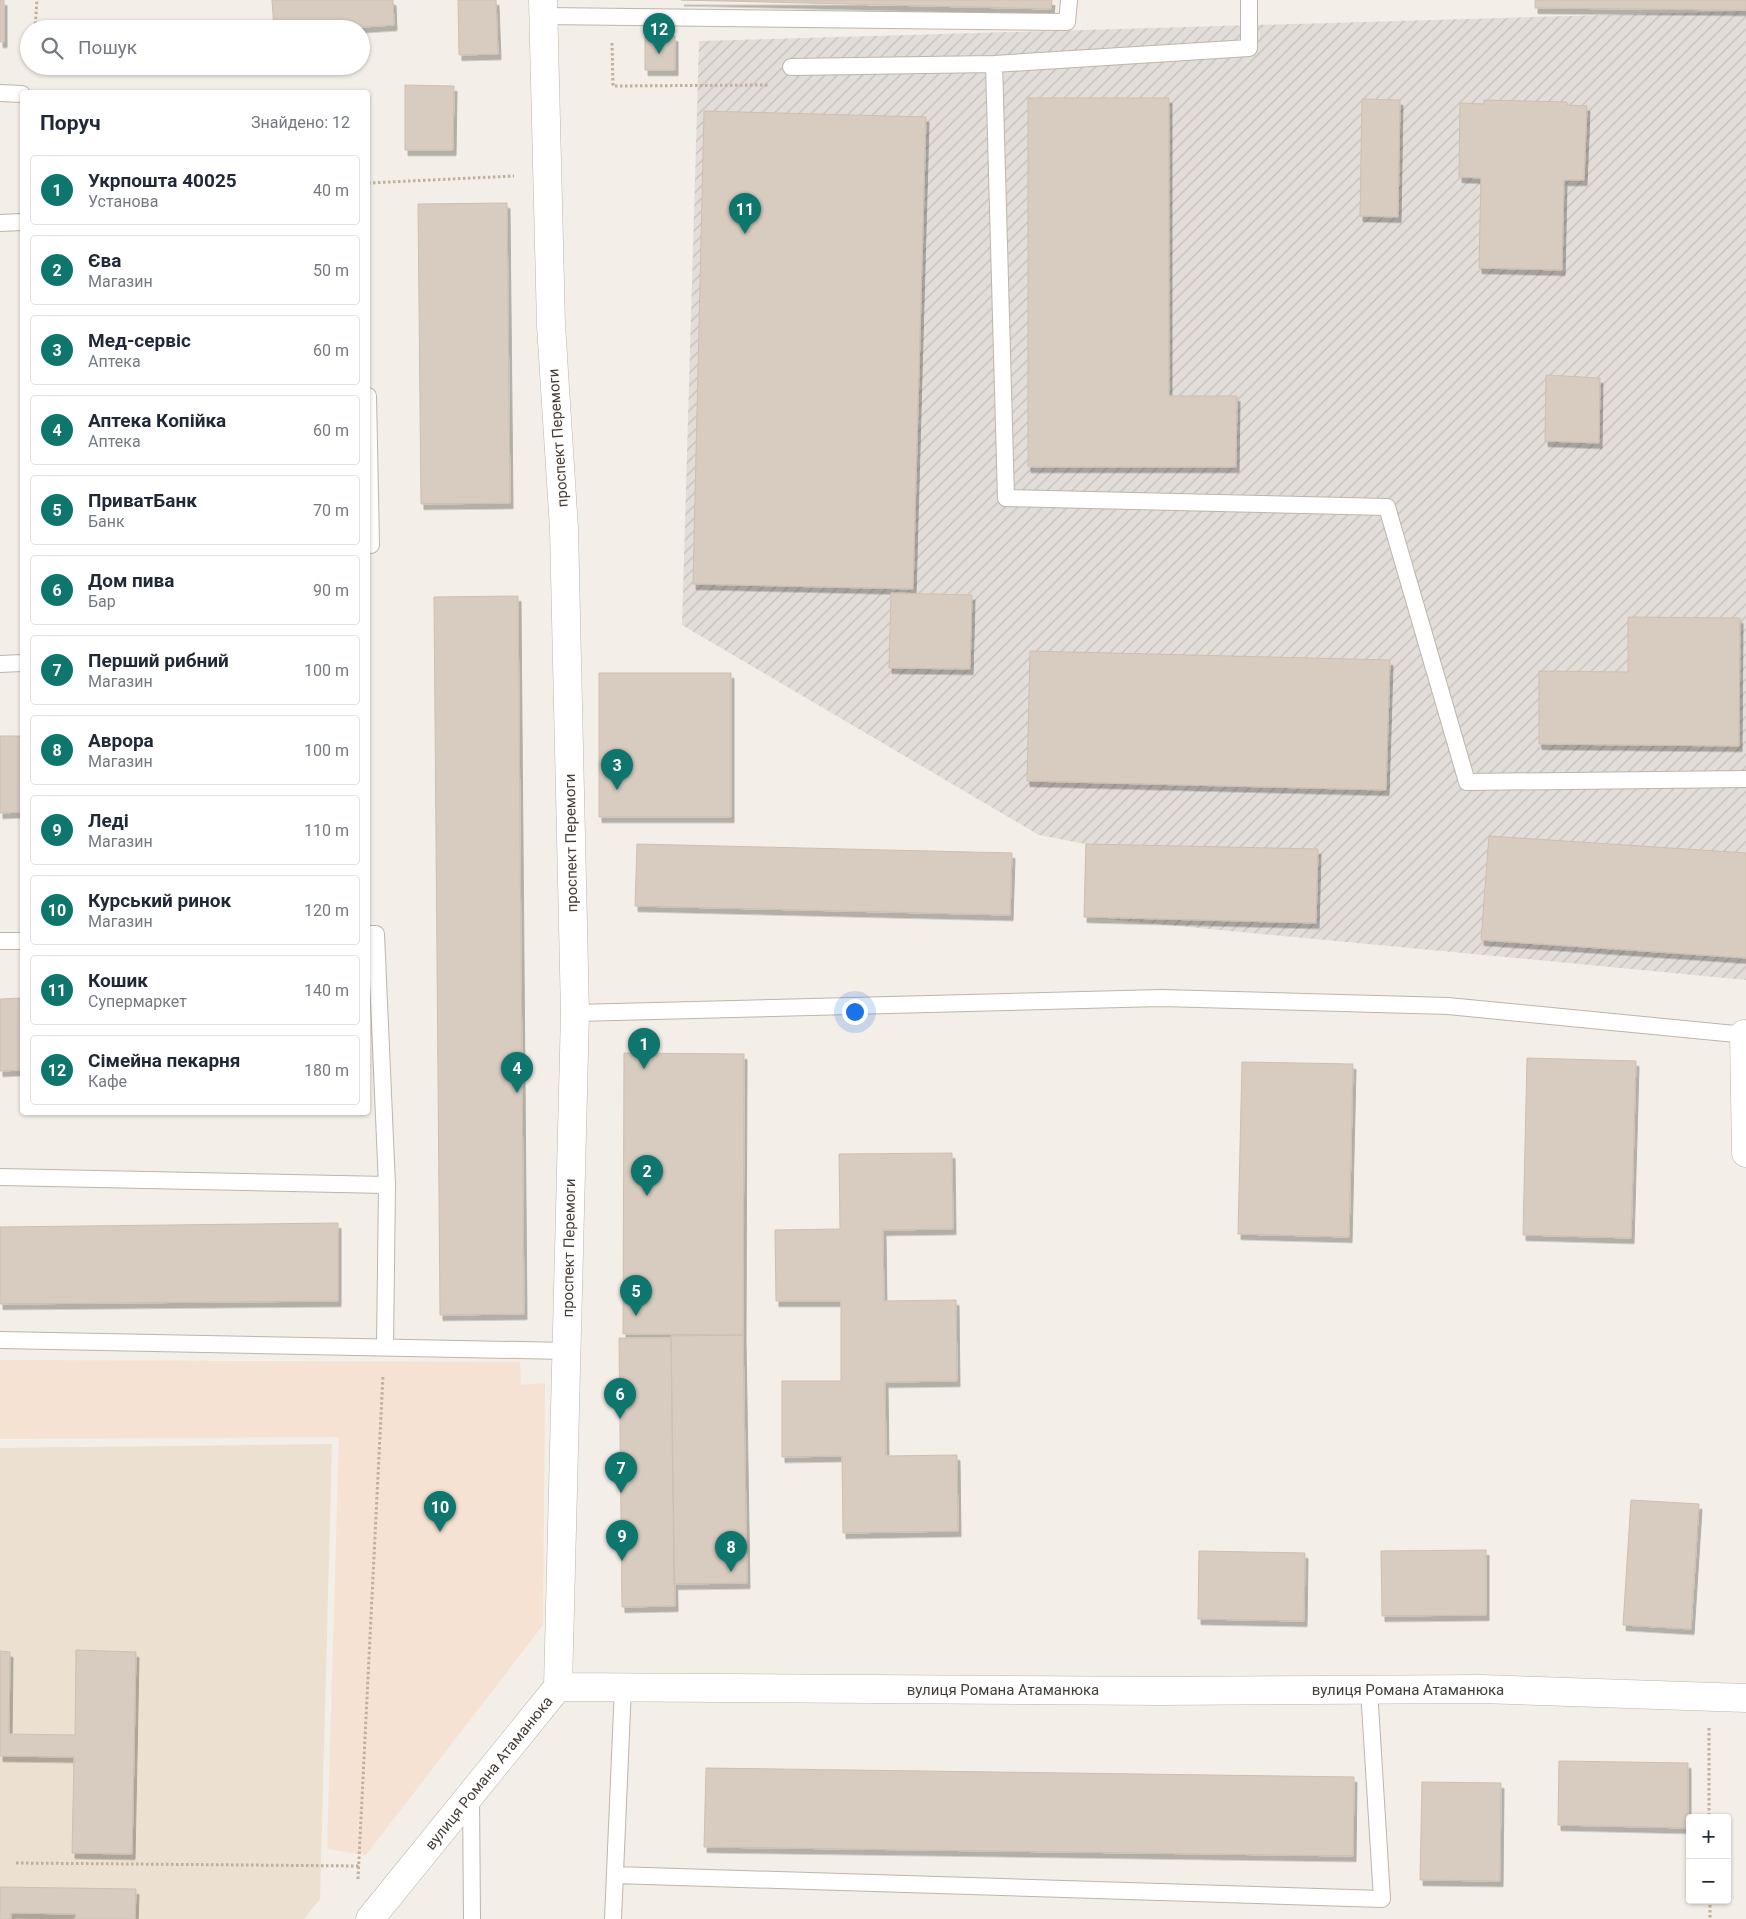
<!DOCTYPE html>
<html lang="uk">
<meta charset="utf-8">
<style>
body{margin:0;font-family:Roboto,sans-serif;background:#f2f2f3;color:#1f2937}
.controls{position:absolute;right:15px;bottom:15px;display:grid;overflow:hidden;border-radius:5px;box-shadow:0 1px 4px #0004}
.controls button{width:45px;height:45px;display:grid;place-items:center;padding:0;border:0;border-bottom:1px solid #e0e1e3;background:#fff;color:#1f2937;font:25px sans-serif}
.you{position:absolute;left:854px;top:1011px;width:18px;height:18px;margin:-12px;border:4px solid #fff;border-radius:50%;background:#1a73e8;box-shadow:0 0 0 8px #1a73e833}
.badge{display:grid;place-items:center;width:32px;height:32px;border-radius:50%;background:#0f766e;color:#fff;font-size:16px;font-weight:700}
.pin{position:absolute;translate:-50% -41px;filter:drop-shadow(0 1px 2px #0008)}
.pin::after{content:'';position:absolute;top:26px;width:18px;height:15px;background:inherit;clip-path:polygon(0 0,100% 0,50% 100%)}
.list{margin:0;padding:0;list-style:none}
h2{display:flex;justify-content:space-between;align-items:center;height:65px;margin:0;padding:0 20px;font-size:21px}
h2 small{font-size:16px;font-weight:400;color:#747a83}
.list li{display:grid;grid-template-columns:32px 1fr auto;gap:15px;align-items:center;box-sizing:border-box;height:70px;margin:0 10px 10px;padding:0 10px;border:1px solid #e0e1e3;border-radius:5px}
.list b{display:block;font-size:19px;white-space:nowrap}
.list p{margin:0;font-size:16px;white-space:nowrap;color:#747a83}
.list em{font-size:16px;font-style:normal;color:#747a83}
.icon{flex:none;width:28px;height:28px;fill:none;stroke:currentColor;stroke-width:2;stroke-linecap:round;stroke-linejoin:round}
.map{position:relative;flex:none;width:1746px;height:1919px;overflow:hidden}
.search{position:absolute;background:#fff;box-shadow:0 1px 4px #0004;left:20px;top:20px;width:350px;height:55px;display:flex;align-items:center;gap:12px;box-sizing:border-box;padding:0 18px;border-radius:28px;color:#747a83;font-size:19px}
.panel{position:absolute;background:#fff;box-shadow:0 1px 4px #0004;left:20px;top:90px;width:350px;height:1025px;border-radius:5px}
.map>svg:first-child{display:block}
.commercial{fill:#f5e2d2}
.industrial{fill:url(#industrial-furrows)}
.education{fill:#ece1d0}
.building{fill:#d8cbbf;stroke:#cfbfaf;filter:url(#shadow)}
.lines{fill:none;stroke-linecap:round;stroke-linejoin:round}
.lane-casing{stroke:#bfb5a9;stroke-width:18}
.street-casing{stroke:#bfb5a9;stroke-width:29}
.path{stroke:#c0af9a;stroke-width:3;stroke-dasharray:2.5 2.5;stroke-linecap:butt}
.lane{stroke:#fff;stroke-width:16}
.street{stroke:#fff;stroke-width:28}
.labels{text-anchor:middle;stroke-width:5;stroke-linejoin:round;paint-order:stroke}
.street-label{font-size:15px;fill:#463e36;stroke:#fff}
</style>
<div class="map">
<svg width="1746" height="1919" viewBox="0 0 1746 1919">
<defs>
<pattern id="industrial-furrows" width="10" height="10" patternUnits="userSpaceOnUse" patternTransform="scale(1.25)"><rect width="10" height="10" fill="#e2ddd8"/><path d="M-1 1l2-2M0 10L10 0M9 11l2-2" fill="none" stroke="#c3bfba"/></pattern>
<filter id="shadow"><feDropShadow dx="3" dy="5.5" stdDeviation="0" flood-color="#0004"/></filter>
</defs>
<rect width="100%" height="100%" fill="#f3eee7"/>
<path class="commercial" d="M0,1360L520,1362L521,1385L545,1383L543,1625L366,1855L327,1849L339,1437L0,1439Z"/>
<path class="industrial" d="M1746,11V980L1084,917L1085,844L1039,835L682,625L699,41Z"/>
<path class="education" d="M332,1444L320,1899L304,1919H0V1448Z"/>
<path class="building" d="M0,0H4V42H0Z
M272,0H393L394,25L334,29H274Z
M458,0H496L498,54L459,55Z
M681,0H1052L1051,9Z
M1535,0H1746V10L1535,8Z
M645,36H675V70H645Z
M405,85L454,86L453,150H405Z
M1028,98H1169V396H1237L1236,467H1028Z
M1362,99L1400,100L1398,217L1360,216Z
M1484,100L1567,102V105L1587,106L1584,180H1564L1562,270L1479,268L1481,178L1459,177L1460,103L1484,104Z
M704,111L926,117L913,589L693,584Z
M507,203L510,503L421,504L418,204Z
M1546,375L1600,378L1599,443L1545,441Z
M891,593L972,595L970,669L889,668Z
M518,596L524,1314L440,1315L434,597Z
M1628,617L1740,618L1739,746L1539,744V671L1628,672Z
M1030,651L1390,660L1386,790L1027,781Z
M599,673H731V817H599Z
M0,736H22V812L0,813Z
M1489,836L1746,853V958L1481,940Z
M637,844L1012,853L1010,915L635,906Z
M1086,844L1318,849L1316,923L1084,917Z
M22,998V1070L0,1071V999Z
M624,1053L744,1054L743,1335L623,1334Z
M1527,1058L1636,1061L1631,1238L1523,1235Z
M1242,1062L1353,1064L1349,1237L1238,1234Z
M952,1153L953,1229L883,1230L884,1301L956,1300L957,1381L885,1382L886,1456L957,1455L958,1531L843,1533L842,1456L782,1457V1381H841V1301H776L775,1230L840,1229L839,1154Z
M338,1223V1301L0,1304V1227Z
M743,1335L747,1583L674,1584L671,1336Z
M619,1338H671L675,1606L622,1607Z
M1631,1500L1699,1504L1691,1629L1623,1625Z
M1486,1550V1615L1382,1616L1381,1551Z
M1199,1551L1305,1553L1304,1621L1198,1619Z
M76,1650L136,1652L132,1854L72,1853L74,1757L0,1756V1651L10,1652L9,1734L75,1735Z
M1559,1761L1688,1763V1828L1558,1825Z
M706,1768L1354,1777L1353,1856L704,1847Z
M1422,1782L1501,1783L1500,1881L1420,1880Z
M0,1887L136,1889L135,1919H75L76,1914L11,1913V1919H0Z"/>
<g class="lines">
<defs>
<path id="lane" d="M543,16L1067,22L1069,0
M994,64L1006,498L1387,507L1467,782L1746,779
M791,67L994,64L1249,48V0
M0,93L22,94
M0,223L22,222
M368,396L371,545
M0,664L22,663
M368,934H376L387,1185
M0,941H22
M575,1013L1161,998L1448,1006L1746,1035
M0,1177L387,1185L385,1347
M0,1340L567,1351
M471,1795L472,1919
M615,1875L1382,1899L1369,1689
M613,1919L623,1687"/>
<path id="street" d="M543,0L551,325L564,529L575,1013L558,1687
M1744,1034L1746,1153
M370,1919L558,1687L1160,1691L1481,1689L1746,1698"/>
</defs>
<use href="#lane" class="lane-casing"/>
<use href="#street" class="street-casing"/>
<path class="path" d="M35,29L37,0
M612,43L613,86L769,85
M368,183L514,176
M1709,1728V1818
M16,1863L359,1866
M358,1879L383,1375
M1710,1900V1919"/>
<use href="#lane" class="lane"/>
<use href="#street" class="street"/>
</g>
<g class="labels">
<g class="street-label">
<text transform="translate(558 438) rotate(-94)" y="5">проспект Перемоги</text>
<text transform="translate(571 843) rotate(-91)" y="5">проспект Перемоги</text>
<text transform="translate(569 1248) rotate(-89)" y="5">проспект Перемоги</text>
<text x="1003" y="1695">вулиця Романа Атаманюка</text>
<text x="1408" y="1695">вулиця Романа Атаманюка</text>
<text transform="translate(489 1773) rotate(-51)" y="5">вулиця Романа Атаманюка</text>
</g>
</g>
</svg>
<div class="controls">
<button>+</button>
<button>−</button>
</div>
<div class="you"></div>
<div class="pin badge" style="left:644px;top:1069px">1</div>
<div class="pin badge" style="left:647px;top:1196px">2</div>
<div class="pin badge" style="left:617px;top:790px">3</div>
<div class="pin badge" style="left:517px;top:1093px">4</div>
<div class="pin badge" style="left:636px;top:1316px">5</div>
<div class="pin badge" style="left:620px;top:1419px">6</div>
<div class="pin badge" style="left:621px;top:1493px">7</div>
<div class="pin badge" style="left:731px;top:1572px">8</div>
<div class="pin badge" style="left:622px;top:1561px">9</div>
<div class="pin badge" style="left:440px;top:1532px">10</div>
<div class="pin badge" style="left:745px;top:234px">11</div>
<div class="pin badge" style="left:659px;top:54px">12</div>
<div class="search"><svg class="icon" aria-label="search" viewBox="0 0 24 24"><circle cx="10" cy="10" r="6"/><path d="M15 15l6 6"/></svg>Пошук</div>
<section class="panel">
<h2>Поруч<small>Знайдено: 12</small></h2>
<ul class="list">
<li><span class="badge">1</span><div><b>Укрпошта 40025</b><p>Установа</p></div><em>40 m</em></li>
<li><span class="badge">2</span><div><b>Єва</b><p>Магазин</p></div><em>50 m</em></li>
<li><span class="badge">3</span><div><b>Мед-сервіс</b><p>Аптека</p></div><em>60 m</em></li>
<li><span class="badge">4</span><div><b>Аптека Копійка</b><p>Аптека</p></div><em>60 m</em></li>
<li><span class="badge">5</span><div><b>ПриватБанк</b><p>Банк</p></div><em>70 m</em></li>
<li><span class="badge">6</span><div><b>Дом пива</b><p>Бар</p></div><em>90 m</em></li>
<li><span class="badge">7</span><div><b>Перший рибний</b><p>Магазин</p></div><em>100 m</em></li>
<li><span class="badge">8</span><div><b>Аврора</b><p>Магазин</p></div><em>100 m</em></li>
<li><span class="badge">9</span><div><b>Леді</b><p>Магазин</p></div><em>110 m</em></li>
<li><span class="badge">10</span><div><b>Курський ринок</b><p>Магазин</p></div><em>120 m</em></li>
<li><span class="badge">11</span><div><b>Кошик</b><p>Супермаркет</p></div><em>140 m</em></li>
<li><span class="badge">12</span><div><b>Сімейна пекарня</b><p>Кафе</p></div><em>180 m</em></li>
</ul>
</section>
</div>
